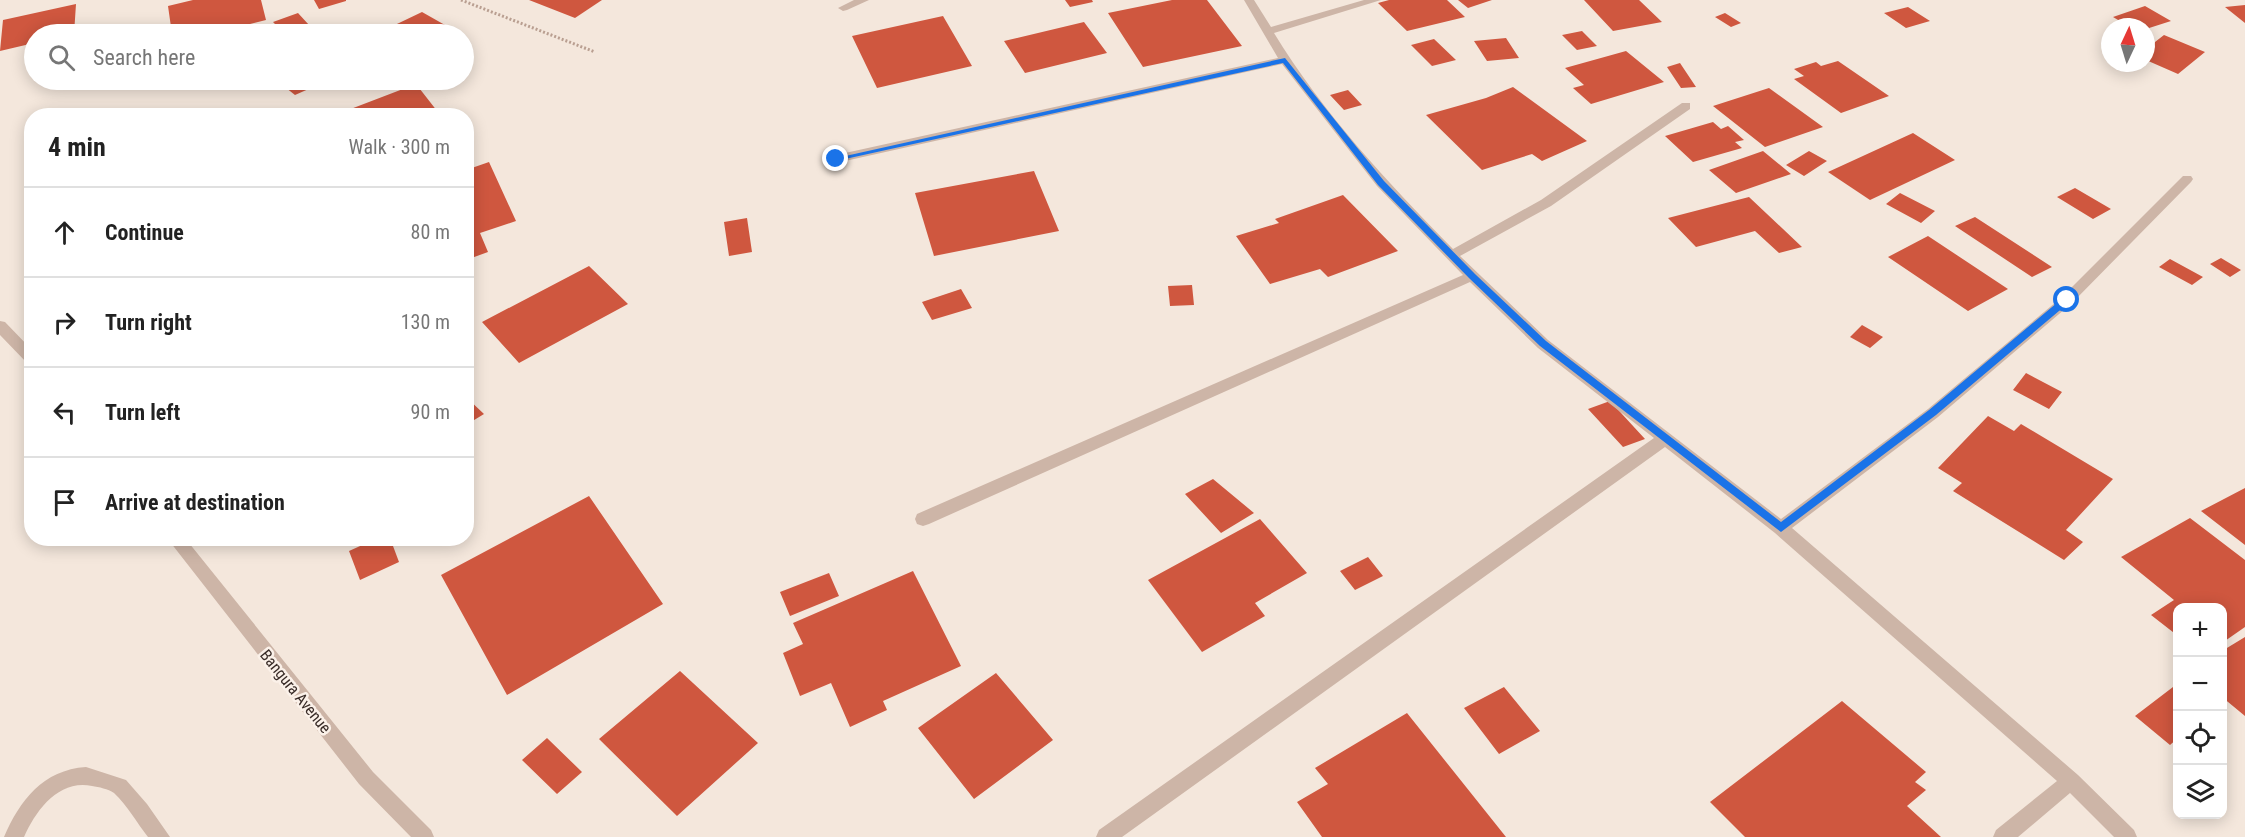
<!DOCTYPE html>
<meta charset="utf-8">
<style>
body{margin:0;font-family:"Roboto Condensed",sans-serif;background:#f2f2f2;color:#222}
.controls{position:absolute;right:18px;bottom:18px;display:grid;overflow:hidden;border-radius:12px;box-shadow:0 3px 15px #0003}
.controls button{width:54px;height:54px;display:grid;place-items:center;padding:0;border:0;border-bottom:2px solid #e0e0e0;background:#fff;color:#222;font:30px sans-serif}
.compass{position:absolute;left:2101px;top:18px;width:54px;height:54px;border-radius:50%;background:#fff;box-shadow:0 3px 15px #0003;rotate:4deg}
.stop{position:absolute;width:18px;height:18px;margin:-14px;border:4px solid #1a73e8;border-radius:50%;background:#fff}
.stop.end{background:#1a73e8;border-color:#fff;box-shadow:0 2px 6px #0008}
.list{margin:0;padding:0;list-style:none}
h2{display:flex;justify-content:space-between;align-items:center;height:78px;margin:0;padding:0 24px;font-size:26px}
h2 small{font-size:20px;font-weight:400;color:#767676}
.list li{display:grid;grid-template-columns:39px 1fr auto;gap:18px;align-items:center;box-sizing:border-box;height:90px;padding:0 24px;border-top:2px solid #e0e0e0}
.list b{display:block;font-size:22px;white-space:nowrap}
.list em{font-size:20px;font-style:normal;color:#767676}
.icon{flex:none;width:33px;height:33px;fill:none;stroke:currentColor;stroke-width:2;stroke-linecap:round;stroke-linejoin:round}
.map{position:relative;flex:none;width:2245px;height:837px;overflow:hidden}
.search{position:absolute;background:#fff;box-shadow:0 3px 15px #0003;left:24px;top:24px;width:450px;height:66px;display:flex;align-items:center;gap:15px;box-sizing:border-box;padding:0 21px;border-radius:33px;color:#767676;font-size:22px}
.panel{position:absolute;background:#fff;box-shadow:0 3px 15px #0003;left:24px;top:108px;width:450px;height:438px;border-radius:24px}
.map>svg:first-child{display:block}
.building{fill:#cf573f}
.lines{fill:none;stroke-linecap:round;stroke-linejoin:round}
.path{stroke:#b99f91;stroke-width:3;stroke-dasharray:2 2;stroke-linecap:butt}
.service{fill:#cdb5a7;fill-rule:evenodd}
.minor{fill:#cdb5a7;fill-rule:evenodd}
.route{fill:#1a73e8}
.labels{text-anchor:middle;stroke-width:5;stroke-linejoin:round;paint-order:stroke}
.street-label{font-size:16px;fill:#392c28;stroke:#fbf1e9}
</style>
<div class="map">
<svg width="2245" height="837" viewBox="0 0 2245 837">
<rect width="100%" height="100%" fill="#f4e7dc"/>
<path class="building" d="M193,0H261L266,20L210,34H172L168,6Z
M314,0H346V1L319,9Z
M529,0H602L575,18Z
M1065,0H1092L1093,2L1070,7Z
M1172,0H1207L1242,46L1143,67L1108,13Z
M1389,0H1447L1465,17L1407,31L1378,3Z
M1458,0H1492L1468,8Z
M1584,0H1639L1662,22L1613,31Z
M76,4L74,34H34V43L0,51L3,20Z
M2245,5V23L2225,7Z
M2145,6L2171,21L2146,29V27H2130L2113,17Z
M1908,7L1930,21L1906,28L1884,13Z
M422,12L452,29L441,34H376Z
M298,13L309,25L285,34L273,22Z
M1725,13L1741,23L1731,27L1715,17Z
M943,16L972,66L877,88L852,36Z
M1084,22L1107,53L1025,73L1004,41Z
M1582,31L1597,46L1577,50L1562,35Z
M2164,35L2205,52L2178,74L2146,60V49Z
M1506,38L1519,58L1487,61L1474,41Z
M1434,39L1456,60L1432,66L1411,45Z
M1626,51L1664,82L1591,104L1573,88L1584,85L1565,68Z
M1838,61L1889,96L1841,113L1794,79L1804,76L1794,69L1816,62L1821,66Z
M1680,63L1696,87L1681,88L1667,67Z
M276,80H329L295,95Z
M416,84L441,116H335V115Z
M1513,87L1587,141L1542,161L1532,154L1482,170L1426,115L1486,98Z
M1769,88L1823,127L1765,147L1713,106Z
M1348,90L1362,105L1344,110L1330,95Z
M1713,122L1721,129L1728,126L1744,140L1735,142L1742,148L1693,162L1665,136Z
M1913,133L1955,160L1870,200L1828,172Z
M1763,151L1791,174L1736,193L1709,170Z
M1809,151L1827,161L1804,176L1786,165Z
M489,162L516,221L480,233L488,252L466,260V170Z
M1034,171L1059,231L934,256L915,193Z
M2075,188L2111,209L2093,219L2057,197Z
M1900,193L1935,211L1921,223L1886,204Z
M1343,195L1398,251L1328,277L1320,269L1270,284L1236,236L1279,223L1275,219Z
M1749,197L1802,247L1779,253L1755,231L1696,247L1668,218Z
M1975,217L2052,267L2032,277L1955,226Z
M747,218L752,252L729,256L724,222Z
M1928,236L2008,289L1968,311L1888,257Z
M2221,258L2241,270L2230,277L2210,264Z
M2170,259L2203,277L2192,285L2159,267Z
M589,266L628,304L519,363L482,322Z
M1192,285L1194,305L1170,306L1168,286Z
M961,289L972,308L932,320L922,302Z
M1862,325L1883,337L1870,348L1850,337Z
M2026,373L2062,392L2049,409L2013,390Z
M466,397L484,414L466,425Z
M1610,401L1645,439L1623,447L1588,409Z
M1988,416L2014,431L2021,424L2113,479L2066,530L2083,542L2064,560L1953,491L1962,483L1938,468Z
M1213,479L1254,513L1221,533L1185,494Z
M2245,488V545L2201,511Z
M589,496L663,604L507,695L441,575Z
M2190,518L2245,560V627L2222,643V608H2178V636L2151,615L2174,600L2121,557Z
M1260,519L1307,573L1255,603L1265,616L1202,652L1148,580Z
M378,538H390L399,562L360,580L349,551Z
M1368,557L1383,576L1355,590L1340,571Z
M913,571L961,666L883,701L887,710L850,727L831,683L800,696L783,653L803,644L793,623Z
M829,573L839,596L790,616L780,592Z
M2245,637V716L2222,697V651Z
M680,671L758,743L677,816L599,739Z
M996,673L1053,740L974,799L918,728Z
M1504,687L1540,731L1499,754L1464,708Z
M2173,687L2178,691V738L2170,745L2135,716Z
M1842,701L1926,772L1915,782L1926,790L1907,806L1941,837H1745L1710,802Z
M1407,713L1506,837H1322L1297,802L1328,784L1315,768Z
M547,738L582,772L557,794L522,760Z"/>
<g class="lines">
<path class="path" d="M461,0L595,52"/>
<path class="service" d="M86,767L126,780L147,804L170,837H148C137,823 127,805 114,793C108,789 99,787 92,786C59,779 36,810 24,837H4C20,800 43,770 86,767Z"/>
<path class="minor" d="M854,0H869L847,10L843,11L838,8Z
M1244,0H1254L1271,27L1364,0H1381L1274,33C1322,112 1388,183 1453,249L1541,200L1682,103H1690V109L1551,206L1460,256L1548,340L1781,519L1928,409L2062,297L2183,176H2191L2193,179L2191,182L2072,303L1938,417L1792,528L2078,775L2134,830L2137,837H2114L2070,793L2018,837H1993L1996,830L2057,781L1775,533L1665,447L1122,837H1096L1099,830L1654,438L1538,348L1470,282L929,524L923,526L917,524L915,519L917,514L1463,275L1377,186L1282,64L836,163L830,159L836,155L1278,58Z
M0,321L5,322L32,350V364L27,363L0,335Z
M167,538H185L373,772L431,830L434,837H411L359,784Z"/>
</g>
<path class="route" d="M1285,58L1384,181L1475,274L1546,341L1781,522L1929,410L2064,297L2072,300L1936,415L1781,532L1540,346L1469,278L1378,185L1283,63L836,161L832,159Z"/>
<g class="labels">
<g class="street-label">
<text transform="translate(296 691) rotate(51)" y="6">Bangura Avenue</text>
</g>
</g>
</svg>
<div class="controls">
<button>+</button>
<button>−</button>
<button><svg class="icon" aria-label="locate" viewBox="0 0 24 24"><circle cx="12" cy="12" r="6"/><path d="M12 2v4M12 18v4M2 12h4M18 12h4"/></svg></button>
<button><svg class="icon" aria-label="layers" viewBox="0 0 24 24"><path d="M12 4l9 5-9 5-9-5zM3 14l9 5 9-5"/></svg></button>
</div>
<svg class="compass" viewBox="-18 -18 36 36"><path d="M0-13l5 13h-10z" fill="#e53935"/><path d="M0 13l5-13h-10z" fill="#767676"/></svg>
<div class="stop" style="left:2067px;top:300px"></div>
<div class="stop end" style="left:836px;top:159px"></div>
<div class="search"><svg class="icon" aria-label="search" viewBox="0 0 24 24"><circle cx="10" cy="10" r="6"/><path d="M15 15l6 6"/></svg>Search here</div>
<section class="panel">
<h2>4 min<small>Walk · 300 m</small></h2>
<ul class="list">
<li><svg class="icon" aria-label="ahead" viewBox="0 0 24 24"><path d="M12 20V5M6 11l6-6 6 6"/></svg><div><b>Continue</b></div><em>80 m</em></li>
<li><svg class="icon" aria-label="right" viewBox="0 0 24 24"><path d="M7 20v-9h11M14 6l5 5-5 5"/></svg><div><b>Turn right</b></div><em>130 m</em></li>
<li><svg class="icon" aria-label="left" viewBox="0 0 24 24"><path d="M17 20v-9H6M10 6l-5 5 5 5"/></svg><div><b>Turn left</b></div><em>90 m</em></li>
<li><svg class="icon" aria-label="arrive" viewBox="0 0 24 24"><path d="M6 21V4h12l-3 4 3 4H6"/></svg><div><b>Arrive at destination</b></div></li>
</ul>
</section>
</div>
